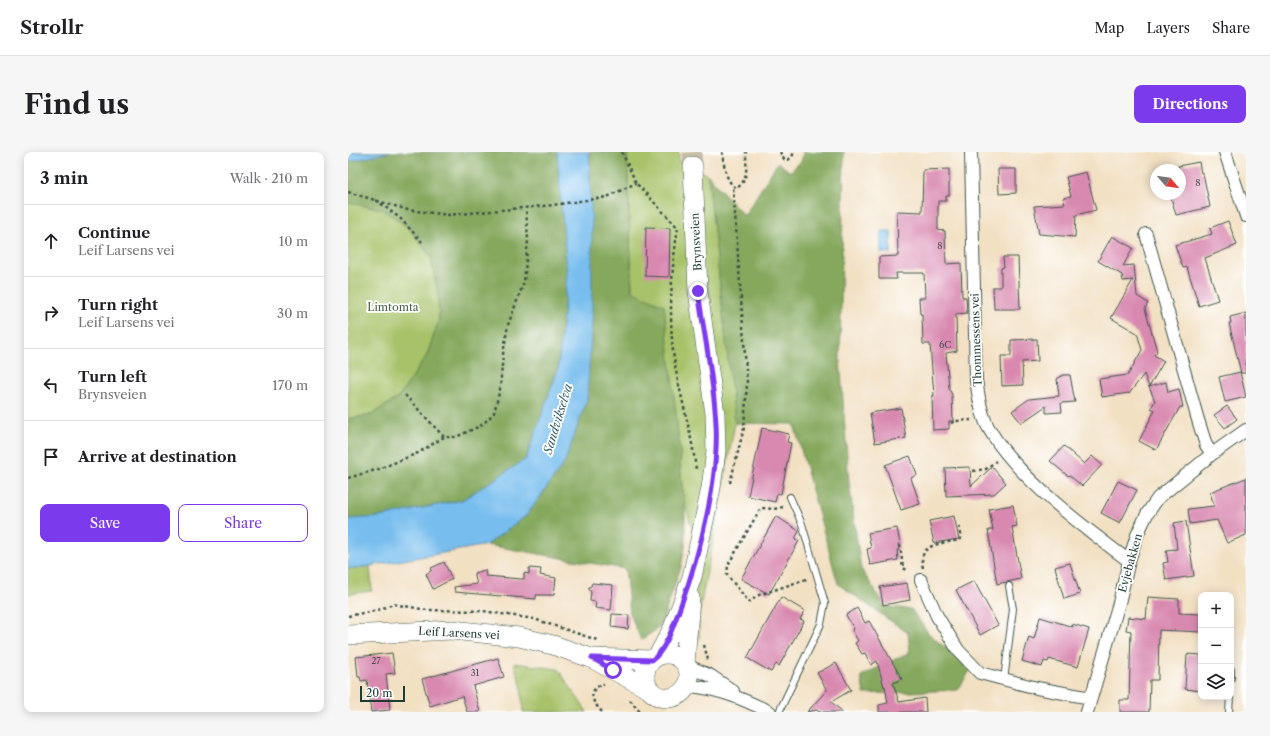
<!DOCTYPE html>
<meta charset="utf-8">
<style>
body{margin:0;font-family:"Libre Caslon Text",serif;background:#f6f6f6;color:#202124}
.controls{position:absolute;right:12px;bottom:12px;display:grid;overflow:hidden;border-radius:8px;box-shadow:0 2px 10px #0003}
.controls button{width:36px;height:36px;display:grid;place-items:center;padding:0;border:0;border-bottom:1px solid #e0e0e0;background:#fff;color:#202124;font:20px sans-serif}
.compass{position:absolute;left:802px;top:12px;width:36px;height:36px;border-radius:50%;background:#fff;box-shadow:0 2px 10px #0003;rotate:119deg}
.scale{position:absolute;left:12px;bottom:10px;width:45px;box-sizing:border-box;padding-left:4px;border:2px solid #1f3d34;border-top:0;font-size:11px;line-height:14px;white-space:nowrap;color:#1f3d34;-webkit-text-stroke:3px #fff;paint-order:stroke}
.stop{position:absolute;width:12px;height:12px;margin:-9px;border:3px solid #7c3aed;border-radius:50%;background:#fff}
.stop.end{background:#7c3aed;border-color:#fff;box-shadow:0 1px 4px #0008}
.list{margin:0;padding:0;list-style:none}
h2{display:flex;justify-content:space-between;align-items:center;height:52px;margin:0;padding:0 16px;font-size:17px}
h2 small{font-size:13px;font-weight:400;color:#757577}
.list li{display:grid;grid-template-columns:26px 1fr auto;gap:12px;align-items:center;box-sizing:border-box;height:72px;padding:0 16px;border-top:1px solid #e0e0e0}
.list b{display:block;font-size:15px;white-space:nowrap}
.list p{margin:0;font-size:13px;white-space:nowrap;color:#757577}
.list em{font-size:13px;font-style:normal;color:#757577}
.actions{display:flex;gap:8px;padding:12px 16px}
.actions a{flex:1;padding:9px 0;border:1px solid #7c3aed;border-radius:8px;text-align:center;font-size:14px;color:#7c3aed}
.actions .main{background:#7c3aed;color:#fff}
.icon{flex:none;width:22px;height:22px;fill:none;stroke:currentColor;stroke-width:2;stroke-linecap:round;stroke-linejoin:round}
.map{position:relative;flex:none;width:898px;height:560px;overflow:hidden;border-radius:8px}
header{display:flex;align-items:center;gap:24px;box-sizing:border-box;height:56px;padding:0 20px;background:#fff;border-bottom:1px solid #e0e0e0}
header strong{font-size:19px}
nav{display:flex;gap:22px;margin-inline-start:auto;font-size:14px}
.intro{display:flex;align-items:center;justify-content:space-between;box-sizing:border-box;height:96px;padding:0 24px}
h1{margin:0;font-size:28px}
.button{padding:10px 18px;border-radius:8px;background:#7c3aed;color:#fff;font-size:14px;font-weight:700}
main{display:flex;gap:24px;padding:0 24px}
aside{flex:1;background:#fff;border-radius:8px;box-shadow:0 2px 10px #0003}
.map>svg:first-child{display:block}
.green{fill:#a7c269;stroke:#63804e}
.forest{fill:#85a85d;stroke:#527248}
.water{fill:#77bdee;stroke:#4b7d91}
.building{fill:#d989b0}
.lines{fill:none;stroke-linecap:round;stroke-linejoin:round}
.primary-tunnel{stroke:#c8bfa6;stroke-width:19;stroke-dasharray:19 10;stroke-linecap:butt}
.service-casing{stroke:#3f5549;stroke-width:8}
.minor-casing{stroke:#3f5549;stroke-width:14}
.primary-casing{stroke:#3f5549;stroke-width:20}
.path{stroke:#3f5549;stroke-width:2.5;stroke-dasharray:3 3;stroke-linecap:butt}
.service{stroke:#fff;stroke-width:6}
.minor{stroke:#fff;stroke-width:12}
.primary{stroke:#fff;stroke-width:19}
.route{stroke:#7c3aed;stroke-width:5}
.labels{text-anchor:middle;stroke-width:3.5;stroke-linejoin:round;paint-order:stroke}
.number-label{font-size:9px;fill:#4e5053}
.street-label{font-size:11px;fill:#1f3d34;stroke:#fff}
.park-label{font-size:11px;fill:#486544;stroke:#fff}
.water-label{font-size:12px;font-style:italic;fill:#39636c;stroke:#fff}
</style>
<header>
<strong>Strollr</strong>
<nav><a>Map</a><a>Layers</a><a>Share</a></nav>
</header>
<div class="intro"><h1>Find us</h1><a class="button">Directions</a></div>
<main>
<aside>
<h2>3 min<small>Walk · 210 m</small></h2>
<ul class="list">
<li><svg class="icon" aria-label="ahead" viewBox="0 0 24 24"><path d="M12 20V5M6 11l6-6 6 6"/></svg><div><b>Continue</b><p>Leif Larsens vei</p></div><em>10 m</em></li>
<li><svg class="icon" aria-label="right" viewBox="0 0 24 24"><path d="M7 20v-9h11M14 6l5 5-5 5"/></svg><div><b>Turn right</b><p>Leif Larsens vei</p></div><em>30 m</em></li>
<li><svg class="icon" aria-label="left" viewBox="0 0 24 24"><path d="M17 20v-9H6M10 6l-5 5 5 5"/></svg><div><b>Turn left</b><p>Brynsveien</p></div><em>170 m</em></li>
<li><svg class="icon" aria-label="arrive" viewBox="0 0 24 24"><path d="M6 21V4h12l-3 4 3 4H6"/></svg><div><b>Arrive at destination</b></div></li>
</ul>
<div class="actions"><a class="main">Save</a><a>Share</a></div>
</aside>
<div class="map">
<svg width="898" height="560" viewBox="0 0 898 560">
<rect width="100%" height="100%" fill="#fff"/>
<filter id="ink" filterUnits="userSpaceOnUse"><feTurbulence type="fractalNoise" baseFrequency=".025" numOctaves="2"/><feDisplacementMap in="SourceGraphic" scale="8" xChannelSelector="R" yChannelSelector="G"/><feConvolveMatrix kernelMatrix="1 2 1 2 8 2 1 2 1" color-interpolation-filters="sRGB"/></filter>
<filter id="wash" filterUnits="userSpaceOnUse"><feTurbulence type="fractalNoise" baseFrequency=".012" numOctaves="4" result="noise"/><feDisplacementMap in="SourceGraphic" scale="16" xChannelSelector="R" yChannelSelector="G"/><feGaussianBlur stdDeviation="0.9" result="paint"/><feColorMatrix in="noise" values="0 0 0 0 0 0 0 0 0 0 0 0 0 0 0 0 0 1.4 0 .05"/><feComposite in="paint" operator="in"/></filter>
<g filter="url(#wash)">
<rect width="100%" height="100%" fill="#f2e0c3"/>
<path class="green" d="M279,0H331V10L360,23L387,271L351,462V488L348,441L354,411L337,352L333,327L332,299L284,139Z
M0,43L34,57L61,76L83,105L90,142L91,168L79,203L51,245L23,263L0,267Z
M22,414L24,439L0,442V417Z
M166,511L210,517L239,560H175L173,533Z"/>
<path class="forest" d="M0,0H279L284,139L316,153L332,299L333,327L337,352V394L333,415L312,475L293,488L282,462L277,417L139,393L179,363L217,310L239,247L219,126L210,217L178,307L114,348L31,365L0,367V267L23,263L51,245L79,203L91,168L90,142L83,105L61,76L34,57L0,51Z
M455,0H496L492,207L501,331L513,417L538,455L563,457L581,482L623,517L610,538L516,542L513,524L562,500L560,481L490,432L446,272L387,271L360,23L396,64L430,10L442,20L454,8Z"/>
<path class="water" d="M0,0H42L0,10Z
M209,0H241L244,78V169L239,247L217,310L179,363L139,393L22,414L0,417V367L31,365L114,348L178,307L210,217L219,122Z
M533,79H543V101H533Z"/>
<g id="blocks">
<path class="building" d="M851,10L853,21H855L862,55L828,63L822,42H832L830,14Z
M601,17V44H598V49H590V78L597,79L598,112L613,111L614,145H618L619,161L608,162L609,199L598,201L601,236L604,243L605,269H601V277L585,278L584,244H586L582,192H575L574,162H572L571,146H577L576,121H548L549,127H531V105L550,104L549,59L574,60L575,18Z
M650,17H668V41L651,42Z
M738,20L748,58L728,63L727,85L691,82L686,54L717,52L715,46L723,44L718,25Z
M880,69L889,93L857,106L870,148L851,154L839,115L835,116L827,93L864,82L862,76Z
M298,75L322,76L321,125L297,124Z
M764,84L785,96L775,114L786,113L789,144L800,151L797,157L809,199L806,203L816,209L801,235L796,222L781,242V241L754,245L751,227L780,223L794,198L789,181L763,166L785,128L775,129L774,123L750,109Z
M655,105H670L672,157H646L645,135H653V116L656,115Z
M898,161V221H893L881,171H883L882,165Z
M689,187L690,209L674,210L675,233L654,234L653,204H663V188Z
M892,220L898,245L877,250L871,225Z
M715,223H722L727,250L713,251L714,260L698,261V254L673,271L664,259L681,247L711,244L709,227Z
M818,230L820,240L831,237L835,255H832L808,298L791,289L807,258L803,256L807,249L801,235Z
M879,254L889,267L877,276L866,263Z
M553,256L558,286L527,291L522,261Z
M414,276L441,282L439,290L443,291L433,342L429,341L427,350L400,344Z
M716,294L736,312L744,304L754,313L734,334L721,323L720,324L702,309Z
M562,304L569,323L563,326L572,352L553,358L537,313Z
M622,315L623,334L644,315L658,331L646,342L598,344L597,316Z
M898,326V383L879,391L869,368L842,372L840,357L866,354L862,340Z
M770,329L789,338L772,371L753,361Z
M665,353L669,374L664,375L673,427L649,432L640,378H645L641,357Z
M428,364L451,379L447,387L451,389L421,442L393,427Z
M606,364L611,387L586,391L581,369Z
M838,369L846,424L818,428L815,411L820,410L818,398L829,397L826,371Z
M549,376L552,392H550L551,398H549L550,408L522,413L519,397L523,396L520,381Z
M96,410L104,427L85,437L78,422L84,418L83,416Z
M722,411L732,442L716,447L707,415Z
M181,416L193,417L192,423L208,426L206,443H188V447L107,440L106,435L129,432L126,421L137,418L138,424L173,427H176V421L181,422Z
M626,429L650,473L632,483L608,438Z
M244,431L265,433L263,458L247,456L248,450L242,449L243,440L240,436L243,434Z
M559,431L562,448L535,453L532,435Z
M433,445L457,459L452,467L456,469L431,514L428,512L423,520L399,506Z
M800,445L831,447V461L853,462V480L811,478L810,528H802L801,560H772V548H781L783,479L778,478L780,465L798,467Z
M509,456L517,471L521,469L554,527L545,531L551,550L577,546L578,560H531V553L540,551L537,534L536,535L529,509L523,513L517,501L514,502L507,491L510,489L504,478L506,477L498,463Z
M264,462L281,463L280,477L263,475Z
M692,465L725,475L724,472L741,477L730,515L701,507L700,510L696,509L694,515L674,509L681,485L686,487Z
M44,501L47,521L38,522L42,558L23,560L19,528L13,529L12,525H10L8,505Z
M839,502L853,503V539L837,537Z
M150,506L156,525L125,534L132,560H119L114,544L82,554L74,527Z
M488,511L503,538L483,550L495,560H471L469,558L459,560L479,538L469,521Z"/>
</g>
</g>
<g filter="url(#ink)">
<use href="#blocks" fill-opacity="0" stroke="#3f5549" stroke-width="1"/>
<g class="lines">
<path class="primary-tunnel" d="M344,0L345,14"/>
<defs>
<path id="service" d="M883,526V518
M656,528L665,457L661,434
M431,560L473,472L477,451L454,372L442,345
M881,560L882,545"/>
<path id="minor" d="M623,0L628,228C631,246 633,265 643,280C671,327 737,376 781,409
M877,0L898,64
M798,82L850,268L858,293L864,302
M573,428L589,464L610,498L632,521L689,536L743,546
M340,514L363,524L385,539
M340,534C370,536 395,547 422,560
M739,560L771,451L781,409L789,383L799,362L810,346L864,302L898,278"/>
<path id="primary" d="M0,483L104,478L171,485L205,493L243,506L301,537
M297 524a22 22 0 1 1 44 0a22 22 0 1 1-44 0Z
M310,504L325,476L344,425L363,336L368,299L367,262L350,139L345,14
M245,506L304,508
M337,511L342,446"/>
</defs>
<use href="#service" class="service-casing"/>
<use href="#minor" class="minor-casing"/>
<use href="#primary" class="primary-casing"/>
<path class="path" d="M274,0L288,31L330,76C323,117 320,172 327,213C333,248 344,282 348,318
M374,0C376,11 377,31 389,36C401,28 398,13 398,0
M432,0L436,7L440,8L444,5L446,0
M0,40L60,58L101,63L205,53L259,45L288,31
M28,48L53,67L74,90
M57,243L96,285H108L134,273L146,261L152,237L155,202L160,173L176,130L180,88L178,56
M603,271L607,269L623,268
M625,319L638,317L648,309
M0,326L31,317L70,301L96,285
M382,331L396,276L399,231L385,34
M435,355L426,357L413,356L411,359L380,413L379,423L401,450L411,443L459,427
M552,393L555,416L559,418
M575,416C569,391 593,392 611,388L613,386L611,374
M0,464L30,458L45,452L79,458L135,459L186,467L249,488
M356,493L360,508
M282,548L292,560
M254,560C247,552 240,545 248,535L256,532"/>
<use href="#service" class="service"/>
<use href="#minor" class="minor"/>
<use href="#primary" class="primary"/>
</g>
</g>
<g class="lines" filter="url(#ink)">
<path class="route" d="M265,518L244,506L304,508C318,499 327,469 333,453C352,402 371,326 368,272C366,227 356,183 350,139"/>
</g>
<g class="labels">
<g class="number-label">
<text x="850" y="34">8</text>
<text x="592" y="97">8</text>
<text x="597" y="196">6C</text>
<text x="28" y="512">27</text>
<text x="127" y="524">31</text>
</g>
<g class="street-label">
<text transform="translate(348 90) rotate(-93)" y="4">Brynsveien</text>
<text transform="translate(628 188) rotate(-92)" y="4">Thommessens vei</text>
<text transform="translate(782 411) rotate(-74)" y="4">Evjebakken</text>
<text transform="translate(111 481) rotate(3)" y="4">Leif Larsens vei</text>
</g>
<g class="park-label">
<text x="45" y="159">Limtomta</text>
</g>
<g class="water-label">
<text transform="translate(210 267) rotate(-73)" y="4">Sandvikselva</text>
</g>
</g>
</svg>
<div class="controls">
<button>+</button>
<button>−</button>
<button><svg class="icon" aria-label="layers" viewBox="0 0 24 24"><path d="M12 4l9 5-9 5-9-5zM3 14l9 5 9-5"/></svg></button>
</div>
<svg class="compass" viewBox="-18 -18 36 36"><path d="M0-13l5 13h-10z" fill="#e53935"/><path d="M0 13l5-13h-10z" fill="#757577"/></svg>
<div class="scale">20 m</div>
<div class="stop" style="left:265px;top:518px"></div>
<div class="stop end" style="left:350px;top:139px"></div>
</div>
</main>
